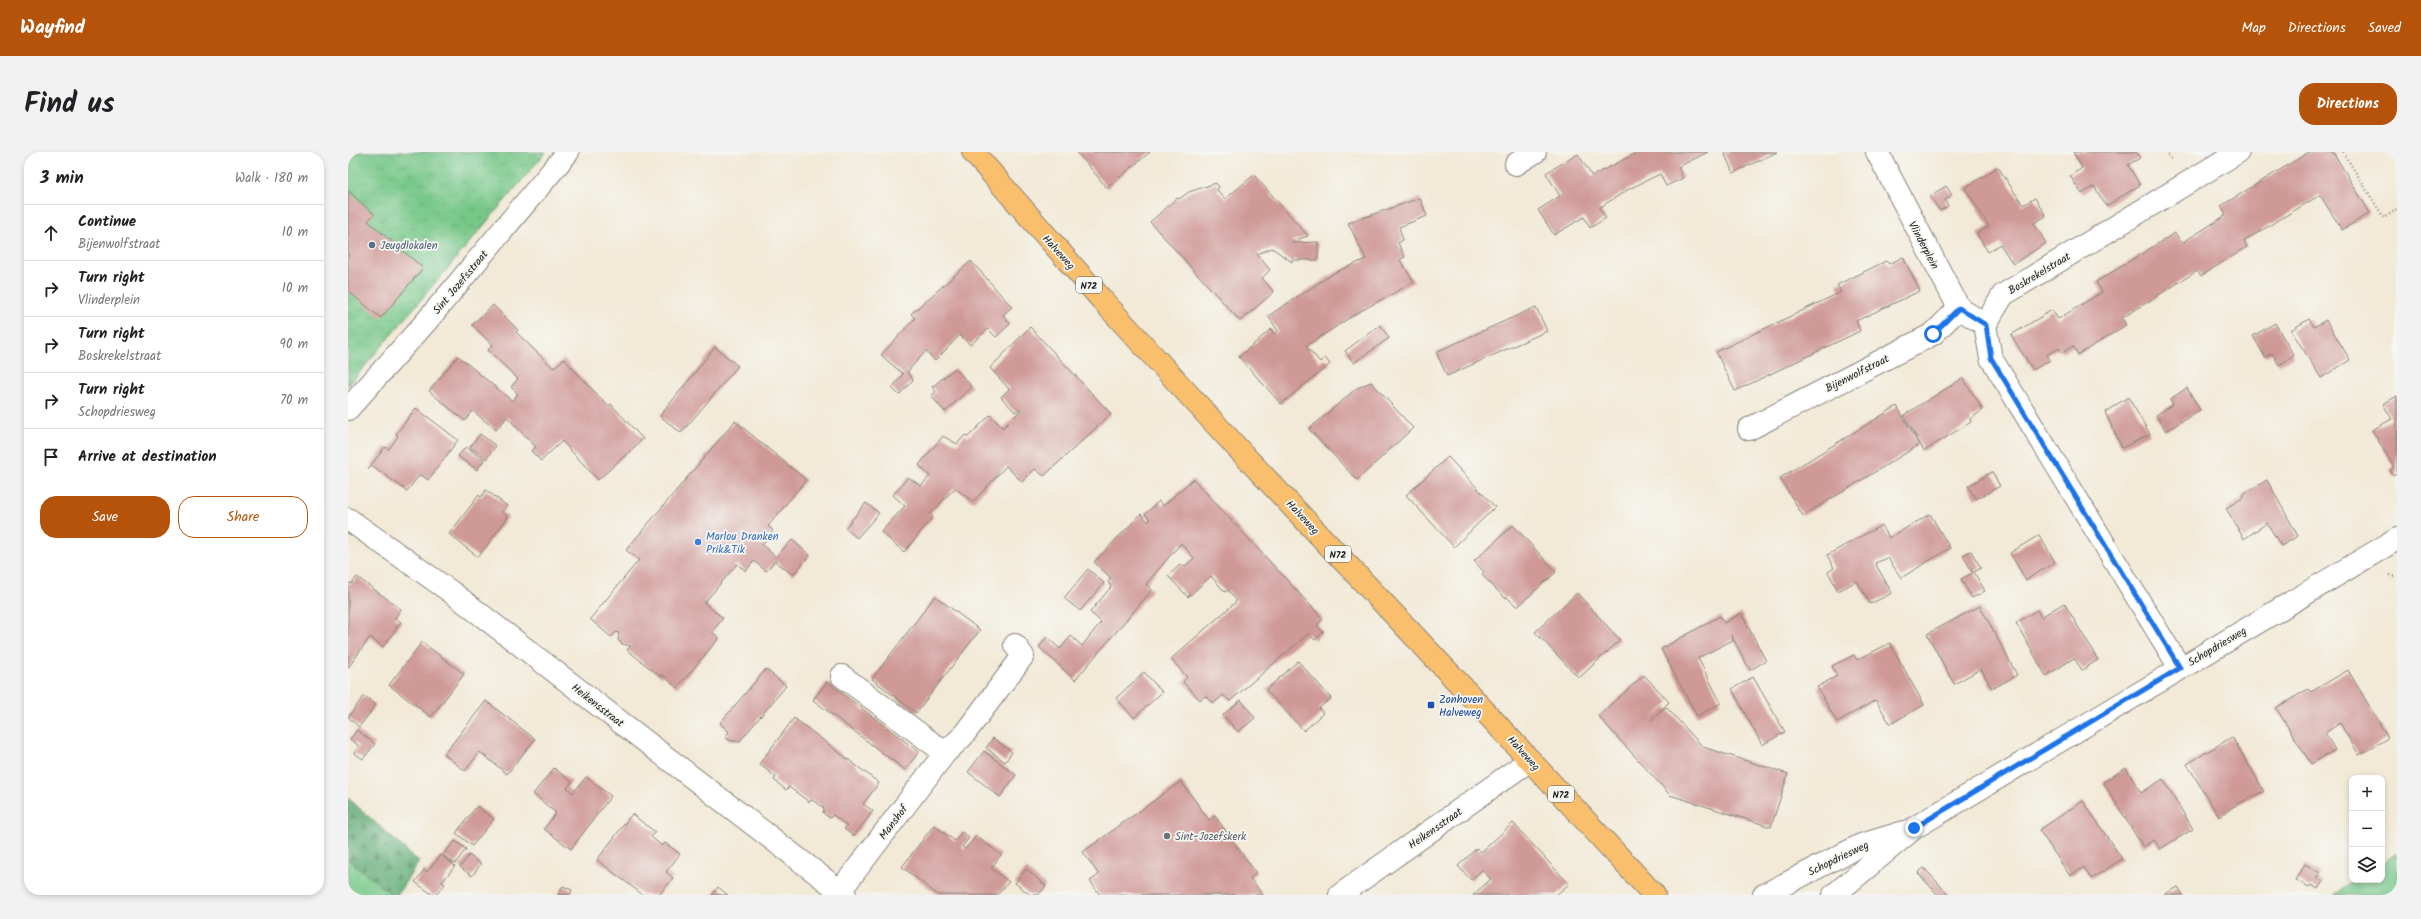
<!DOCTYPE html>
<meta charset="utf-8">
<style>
body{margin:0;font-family:Kalam,sans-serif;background:#f2f2f2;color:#202124}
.controls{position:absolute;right:12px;bottom:12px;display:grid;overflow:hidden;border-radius:8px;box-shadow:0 2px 6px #0003}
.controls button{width:36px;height:36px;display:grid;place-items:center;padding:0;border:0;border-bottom:1px solid #e0e0e0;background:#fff;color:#202124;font:20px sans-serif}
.stop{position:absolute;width:12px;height:12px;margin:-9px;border:3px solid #1a73e8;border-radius:50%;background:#fff}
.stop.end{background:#1a73e8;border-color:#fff;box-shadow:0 1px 4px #0008}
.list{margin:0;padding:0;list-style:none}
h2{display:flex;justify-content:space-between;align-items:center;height:52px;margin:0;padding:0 16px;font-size:17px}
h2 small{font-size:13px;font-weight:400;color:#757577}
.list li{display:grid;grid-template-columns:26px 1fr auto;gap:12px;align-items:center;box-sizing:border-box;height:56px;padding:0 16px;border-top:1px solid #e0e0e0}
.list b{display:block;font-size:15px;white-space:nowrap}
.list p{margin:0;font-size:13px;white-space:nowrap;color:#757577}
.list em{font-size:13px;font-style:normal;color:#757577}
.actions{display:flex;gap:8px;padding:12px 16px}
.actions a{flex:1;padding:9px 0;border:1px solid #b45309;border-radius:16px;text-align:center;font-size:14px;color:#b45309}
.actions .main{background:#b45309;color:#fff}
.icon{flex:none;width:22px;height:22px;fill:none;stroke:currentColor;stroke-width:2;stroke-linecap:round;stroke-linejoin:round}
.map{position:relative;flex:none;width:2049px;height:743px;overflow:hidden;border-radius:16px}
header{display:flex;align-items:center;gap:24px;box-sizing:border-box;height:56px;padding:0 20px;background:#b45309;color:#fff}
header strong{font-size:19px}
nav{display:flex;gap:22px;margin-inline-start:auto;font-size:14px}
.intro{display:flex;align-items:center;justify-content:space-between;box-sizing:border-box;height:96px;padding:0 24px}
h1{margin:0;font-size:28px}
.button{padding:10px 18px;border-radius:16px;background:#b45309;color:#fff;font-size:14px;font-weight:700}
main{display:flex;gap:24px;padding:0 24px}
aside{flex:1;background:#fff;border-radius:16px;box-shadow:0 2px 6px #0003}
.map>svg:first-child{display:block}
.grass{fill:#76c788;stroke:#497252}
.forest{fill:url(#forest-firs);stroke:#3e6448}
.park{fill:url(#park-crowns);stroke:#497252}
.building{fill:#cf9996}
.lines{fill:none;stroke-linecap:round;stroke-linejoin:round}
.minor-casing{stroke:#878279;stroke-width:24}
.primary-casing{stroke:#878279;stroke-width:24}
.path{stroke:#878279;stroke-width:2.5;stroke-dasharray:1 3;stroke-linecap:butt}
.minor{stroke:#fff;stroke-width:22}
.primary{stroke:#f9bf6d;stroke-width:22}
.route{stroke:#1a73e8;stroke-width:5}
.service-dot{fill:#5c6f8a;stroke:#f6f6f2;stroke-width:1.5}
.shop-dot{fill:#3f7fe0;stroke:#f6f6f2;stroke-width:1.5}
.transit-dot{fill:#1a4fb4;stroke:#f6f6f2;stroke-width:1.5}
.worship-dot{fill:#6b7280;stroke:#f6f6f2;stroke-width:1.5}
.labels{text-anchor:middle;stroke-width:3.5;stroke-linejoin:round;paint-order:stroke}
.shield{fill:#f6f6f2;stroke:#5d5d5c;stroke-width:1}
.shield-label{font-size:10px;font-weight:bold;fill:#1c1c1c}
.service-label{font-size:11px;fill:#4e5e75;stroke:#f6f6f2;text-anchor:start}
.street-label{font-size:11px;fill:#1c1c1c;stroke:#f6f6f2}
.shop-label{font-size:11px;fill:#366cbe;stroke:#f6f6f2;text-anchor:start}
.transit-label{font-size:11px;fill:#164399;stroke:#f6f6f2;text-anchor:start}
.worship-label{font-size:11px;fill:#5b616d;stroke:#f6f6f2;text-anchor:start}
</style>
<header>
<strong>Wayfind</strong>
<nav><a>Map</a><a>Directions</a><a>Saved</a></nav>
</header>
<div class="intro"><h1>Find us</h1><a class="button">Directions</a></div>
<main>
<aside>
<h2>3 min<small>Walk · 180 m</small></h2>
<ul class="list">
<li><svg class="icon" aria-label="ahead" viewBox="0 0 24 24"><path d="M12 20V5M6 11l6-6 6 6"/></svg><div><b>Continue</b><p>Bijenwolfstraat</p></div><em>10 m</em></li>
<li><svg class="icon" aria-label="right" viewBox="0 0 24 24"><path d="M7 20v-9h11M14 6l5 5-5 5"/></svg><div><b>Turn right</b><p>Vlinderplein</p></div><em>10 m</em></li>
<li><svg class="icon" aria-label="right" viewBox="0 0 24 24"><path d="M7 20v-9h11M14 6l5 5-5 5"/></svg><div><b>Turn right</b><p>Boskrekelstraat</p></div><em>90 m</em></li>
<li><svg class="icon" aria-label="right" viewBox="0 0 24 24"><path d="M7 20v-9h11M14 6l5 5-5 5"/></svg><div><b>Turn right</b><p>Schopdriesweg</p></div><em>70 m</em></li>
<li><svg class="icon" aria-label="arrive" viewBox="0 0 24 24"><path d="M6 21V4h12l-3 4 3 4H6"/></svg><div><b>Arrive at destination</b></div></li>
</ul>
<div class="actions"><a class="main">Save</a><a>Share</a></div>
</aside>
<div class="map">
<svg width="2049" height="743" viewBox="0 0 2049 743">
<defs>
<pattern id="forest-firs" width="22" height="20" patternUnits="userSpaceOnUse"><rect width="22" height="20" fill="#60ac74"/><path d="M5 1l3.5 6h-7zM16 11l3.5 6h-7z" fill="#4e8b5e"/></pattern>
<pattern id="park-crowns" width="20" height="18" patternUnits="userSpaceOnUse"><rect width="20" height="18" fill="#76c788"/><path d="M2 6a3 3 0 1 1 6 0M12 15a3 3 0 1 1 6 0" fill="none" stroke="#66aa75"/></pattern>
</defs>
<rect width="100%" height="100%" fill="#f6f6f2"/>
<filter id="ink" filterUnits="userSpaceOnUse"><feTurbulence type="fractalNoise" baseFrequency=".025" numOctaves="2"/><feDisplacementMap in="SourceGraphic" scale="8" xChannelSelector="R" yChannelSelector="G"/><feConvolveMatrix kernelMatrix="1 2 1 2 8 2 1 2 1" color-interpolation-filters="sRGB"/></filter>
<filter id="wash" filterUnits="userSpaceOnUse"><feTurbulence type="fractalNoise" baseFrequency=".012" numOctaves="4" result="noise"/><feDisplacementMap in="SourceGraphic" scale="16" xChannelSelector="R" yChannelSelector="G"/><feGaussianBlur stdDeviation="0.9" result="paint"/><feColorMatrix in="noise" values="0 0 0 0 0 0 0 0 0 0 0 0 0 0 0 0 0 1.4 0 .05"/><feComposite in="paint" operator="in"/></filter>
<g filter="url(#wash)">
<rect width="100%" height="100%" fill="#f2e9d6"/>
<path class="grass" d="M2049,701V743H1986L2008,728H2034V711Z
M0,707L44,743H0Z"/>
<path class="forest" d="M0,646L71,710L49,743H44L0,707Z"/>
<path class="park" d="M0,0H198L0,234Z"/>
<g id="blocks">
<path class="building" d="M729,0H802L759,36Z
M1290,0H1360L1330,15L1335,26L1318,34L1312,22L1281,37L1251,56L1258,66L1242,76L1236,65L1206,83L1190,58L1212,44L1198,21L1230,2L1244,24Z
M1376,0H1429L1385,21Z
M1725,0H1788L1792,6L1780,13L1792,33L1758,54L1746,34L1734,42L1722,24L1734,16Z
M1961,0H1985L2022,61L1994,78L1972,43L1896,89L1899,95L1853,124L1849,119L1774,166L1778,173L1730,203L1725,194L1714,201L1711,196L1699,203L1702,208L1685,218L1663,183L1704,158L1710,167L1754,140L1748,130L1827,81L1834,91L1878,63L1873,54Z
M1650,15L1675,53L1687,46L1698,64L1686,71L1698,91L1665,112L1652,92L1640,100L1629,82L1641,74L1617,36Z
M906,23L960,84L944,89L945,91L970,90V108H944V110L924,96L909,102L922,118L914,126L926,140L892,169L802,70L829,46L831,47L841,40L868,31L871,35L869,38L877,47Z
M1598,34L1604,43L1597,48L1600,54L1592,59L1582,44Z
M0,39L26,62L20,69L75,116L33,166L0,139Z
M1072,46L1079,64L1051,75L1055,88L1050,91L1057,105L1052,108L1066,130L1009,161L958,194L972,210L977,206L982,212L933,252L891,205L923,177L926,182L930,179L920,164L986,121L1018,107L1000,71Z
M1555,105L1572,139L1508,169L1512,179L1387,239L1368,200L1493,140L1489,133L1538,109L1541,112Z
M623,109L664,155L655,163L662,172L648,185L640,177L622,193L612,183L587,209L578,199L559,220L565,228L551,243L544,236L555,222L533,203L567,166L563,162Z
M145,153L170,178L168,180L205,216L216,207L260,254L263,252L295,287L250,328L214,289L193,309L183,299L188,295L159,265L148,278L125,259L117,269L81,239L110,204L164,249L170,242L163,235L170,227L140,198L145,193L124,173Z
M1188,155L1199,179L1099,224L1088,200Z
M1961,167L1966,175L1978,168L2002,208L1973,226L1943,178Z
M1927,171L1946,204L1931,213L1924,201L1917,205L1905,184Z
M1032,173L1041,186L1006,211L997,199Z
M682,175L763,262L696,324L687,317L674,330L658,314L625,350L607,336L582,362L585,365L556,400L533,380L557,354L545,343L560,325L573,334L582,324L571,313L595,284L609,292L617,283L620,285L642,263L655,276L673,258L672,257L667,260L653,245L661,237L642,216Z
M367,195L390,214L333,281L312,264Z
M607,216L624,235L597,260L583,244L588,240L584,235Z
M1615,226L1635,258L1622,267L1623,270L1576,299L1556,263Z
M1023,230L1065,276L1009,328L961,277L1009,236Z
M1839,236L1852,258L1818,279L1808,263L1825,252L1822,247Z
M2049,244V322L2045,324L2042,318L2046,315L2024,278L2044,267L2035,252Z
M1780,245L1802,282L1774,296L1757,260Z
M1549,254L1571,293L1455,364L1432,326Z
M68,256L110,288L80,328L72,322L59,339L25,314L20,317L37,295L41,297L50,284L48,282Z
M387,269L458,328L420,374L425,379L414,393L428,405L444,388L462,403L445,423L427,409L418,419L406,409L398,419L389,412L356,451L375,466L364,480L371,486L329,536L315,523L313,525L279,498L283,494L274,492L270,488L271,481L268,480L263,485L242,467L291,408L278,398Z
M132,282L148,294L138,307L122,295Z
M118,295L136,308L129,318L110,304Z
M1100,305L1147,355L1106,395L1058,343Z
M1644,320L1652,334L1628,347L1620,334Z
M845,327L975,467L969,473L975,480L967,488L960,482L882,549L875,543L866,551L857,544L852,548L835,530L839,525L823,507L889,449L880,438L877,440L863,424L840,445L820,424L833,412L836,415L846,406L833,391L798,432L804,438L727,528L691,495L699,485L712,497L723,484L734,494L753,470L742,460L763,435L760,430L763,426L746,410L793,362L800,370L802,367L797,362L811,349L815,354Z
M1919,328L1950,384L1933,394L1919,371L1896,387L1878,356L1895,346L1894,343Z
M138,338L159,354L154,360L160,365L130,405L101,382L131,343L133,345Z
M518,351L531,361L509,386L497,376Z
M1582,362L1602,396L1553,426L1540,406L1527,411L1544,441L1522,452L1509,429L1490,439L1480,420L1486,416L1479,403L1534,373L1541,386Z
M1165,373L1208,420L1169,455L1159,445L1157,446L1134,423L1136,420L1126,409Z
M1691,383L1707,410L1678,428L1662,401Z
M1623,399L1633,416L1626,420L1637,439L1624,446L1613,427L1625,421L1615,403Z
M740,417L756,431L732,459L716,446Z
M9,425L53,457L47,466L53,470L35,495L22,485L0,516V430L3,432Z
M1229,441L1272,488L1231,526L1187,480Z
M587,444L632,478L568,561L524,527Z
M1716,451L1750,508L1734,518L1726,506L1698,524L1668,471L1689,458L1693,465Z
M1632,454L1669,523L1644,537L1633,517L1606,532L1579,482Z
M1393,461L1418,509L1402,518L1383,483L1385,488L1350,506L1373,551L1349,564L1313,497L1372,464L1376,471Z
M74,490L116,522L83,565L41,533Z
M1542,491L1576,553L1542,572L1528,548L1489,570L1469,535L1489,524L1484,514L1506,503L1509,508Z
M950,509L983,546L971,556L975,561L956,579L918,538Z
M418,517L438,534L392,589H383L377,585L381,580L372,571Z
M2000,518L2040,586L2011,603L1992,571L1977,581L1987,598L1963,612L1928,556L1960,537L1963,540Z
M796,520L814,540L786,566L768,546Z
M1296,523L1321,550L1303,568L1318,555L1355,595L1440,622L1423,675L1322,643L1250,564Z
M1405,525L1437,580L1414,593L1384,537Z
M479,530L571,600L557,618L465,548Z
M16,544L28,553L11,575L0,565Z
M893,548L907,566L890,580L875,563Z
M138,549L187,587L159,622L132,600L117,619L96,602Z
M446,566L531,631L515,652L525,659L506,684L496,677L499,674L485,663L482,666L475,661L476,656L464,648L461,650L441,635L438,638L426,628L428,625L411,612Z
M9,578L27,592L15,607L6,601L11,594L2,587Z
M1884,585L1916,639L1885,655L1871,665L1839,612Z
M645,586L664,600L657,610L638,596Z
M636,599L668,623L652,645L620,620Z
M206,616L224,630L219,636L225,641L238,625L263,644L223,697L196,677L208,661L185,642Z
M1778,616L1793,641L1815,627L1845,677L1812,697L1806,688L1795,695L1755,630Z
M833,629L861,668L867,664L908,721L902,726L915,743H752L742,729L751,723L735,700Z
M1735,649L1774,707L1743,727L1736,715L1722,724L1691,678Z
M129,654L146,667L124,694L108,681Z
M284,662L307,680L303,685L314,694L317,691L332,702L318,720L325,726L311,743H295L249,708Z
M1165,671L1221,732L1208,743H1125L1143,727L1134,718L1123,728L1110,714L1129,696L1133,700Z
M586,673L607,689L614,680L621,686L614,695L617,697L628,684L653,703L643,716L661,730L649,743H590L554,715Z
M107,689L118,697L107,712L95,703Z
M93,703L107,714L94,730L97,732L88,743H85L67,730L76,718L79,720Z
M121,703L133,712L124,724L112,715Z
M1957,712L1972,721L1968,726L1975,729L1970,737L1963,733L1961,735L1948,728Z
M1576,716L1601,743H1590L1570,721Z
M678,717L698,734L690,743H682L667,731Z
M215,734L224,738L222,743H210Z
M370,735L380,743H364Z
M1830,735L1835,743H1816Z"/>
</g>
</g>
<g filter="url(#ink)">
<use href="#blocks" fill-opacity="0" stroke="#878279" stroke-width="1"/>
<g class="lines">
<defs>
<path id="minor" d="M1529,0L1611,156L1637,173
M1168,12L1187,0
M0,257L77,171L220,0
M1401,277L1585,182L1611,156
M0,367L106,442L497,743
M1832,516L1643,206L1637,173L1655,143L1890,0
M597,601L614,585L675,504L667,493
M492,739L597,601L494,524
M992,743L1182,608
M1416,743L1513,693L1556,680
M1486,743L1566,676L2049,387"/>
<path id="primary" d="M625,0L755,149L893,300L1120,541L1306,743"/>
</defs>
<use href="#minor" class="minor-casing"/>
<use href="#primary" class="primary-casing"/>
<path class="path" d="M1817,0L1825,9
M1995,0L2036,66L2049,57
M2042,423L2049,425"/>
<use href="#minor" class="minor"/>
<use href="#primary" class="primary"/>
</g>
</g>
<g class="lines" filter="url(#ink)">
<path class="route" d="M1566,676L1832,516L1643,206L1638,173L1611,156L1585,182"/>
</g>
<circle class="service-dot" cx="24" cy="93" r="4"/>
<circle class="shop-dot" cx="350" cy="390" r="4"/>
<rect class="transit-dot" x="1079" y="549" width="8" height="8" rx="2"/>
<circle class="worship-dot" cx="819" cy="684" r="4"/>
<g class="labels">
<g class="shield">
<rect x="728" y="125" width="26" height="16" rx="3"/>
<rect x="977" y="394" width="26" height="16" rx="3"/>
<rect x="1200" y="634" width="26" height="16" rx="3"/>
</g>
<g class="shield-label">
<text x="741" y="137">N72</text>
<text x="990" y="406">N72</text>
<text x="1213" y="646">N72</text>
</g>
<g class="service-label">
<text x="32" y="97">Jeugdlokalen</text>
</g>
<g class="street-label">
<text transform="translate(1576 93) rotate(62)" y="4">Vlinderplein</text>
<text transform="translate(711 100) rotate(48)" y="4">Halveweg</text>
<text transform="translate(1691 121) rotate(-31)" y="4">Boskrekelstraat</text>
<text transform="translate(112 130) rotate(-50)" y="4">Sint Jozefsstraat</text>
<text transform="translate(1509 221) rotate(-27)" y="4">Bijenwolfstraat</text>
<text transform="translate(955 365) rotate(47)" y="4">Halveweg</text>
<text transform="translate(1869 494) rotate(-31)" y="4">Schopdriesweg</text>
<text transform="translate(250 553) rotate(38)" y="4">Heikensstraat</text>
<text transform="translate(1176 601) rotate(48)" y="4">Halveweg</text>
<text transform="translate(545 670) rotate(-53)" y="4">Manshof</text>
<text transform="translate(1087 676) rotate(-35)" y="4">Heikensstraat</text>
<text transform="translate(1490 706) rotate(-26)" y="4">Schopdriesweg</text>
</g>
<g class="shop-label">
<text x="358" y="388">Marlou Dranken<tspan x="358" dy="13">Prik&amp;Tik</tspan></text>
</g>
<g class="transit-label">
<text x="1091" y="551">Zonhoven<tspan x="1091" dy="13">Halveweg</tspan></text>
</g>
<g class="worship-label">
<text x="827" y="688">Sint-Jozefskerk</text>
</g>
</g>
</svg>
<div class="controls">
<button>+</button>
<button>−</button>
<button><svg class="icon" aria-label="layers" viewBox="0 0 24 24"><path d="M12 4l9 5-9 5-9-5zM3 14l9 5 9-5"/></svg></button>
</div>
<div class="stop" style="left:1585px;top:182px"></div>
<div class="stop end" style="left:1566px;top:676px"></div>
</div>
</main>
